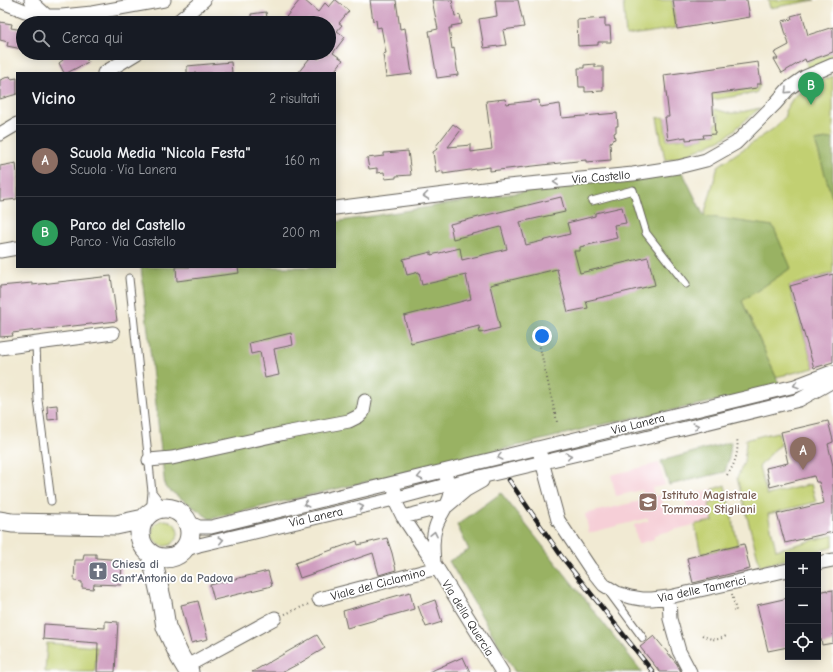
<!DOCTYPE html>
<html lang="it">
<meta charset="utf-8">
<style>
body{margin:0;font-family:"Comic Neue",sans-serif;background:#20242c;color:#f1f3f6}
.controls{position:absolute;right:12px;bottom:12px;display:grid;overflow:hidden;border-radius:0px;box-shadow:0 2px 10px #0003}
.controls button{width:36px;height:36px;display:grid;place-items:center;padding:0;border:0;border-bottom:1px solid #363941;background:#171b24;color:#f1f3f6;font:20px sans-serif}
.you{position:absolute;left:542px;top:336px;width:14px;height:14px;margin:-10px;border:3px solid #fff;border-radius:50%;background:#1a73e8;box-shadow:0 0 0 6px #1a73e833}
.badge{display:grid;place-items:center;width:26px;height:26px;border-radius:50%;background:#d690ce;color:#fff;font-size:13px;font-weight:700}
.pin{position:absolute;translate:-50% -33px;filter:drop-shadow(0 1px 2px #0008)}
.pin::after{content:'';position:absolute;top:21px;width:14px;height:12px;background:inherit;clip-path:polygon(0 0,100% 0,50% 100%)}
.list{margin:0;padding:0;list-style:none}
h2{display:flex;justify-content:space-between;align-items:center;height:52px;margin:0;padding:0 16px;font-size:17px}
h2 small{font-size:13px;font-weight:400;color:#9ea1a6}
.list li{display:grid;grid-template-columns:26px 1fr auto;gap:12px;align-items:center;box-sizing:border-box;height:72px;padding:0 16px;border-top:1px solid #363941}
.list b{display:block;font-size:15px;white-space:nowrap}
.list p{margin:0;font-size:13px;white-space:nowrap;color:#9ea1a6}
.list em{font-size:13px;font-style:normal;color:#9ea1a6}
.icon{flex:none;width:22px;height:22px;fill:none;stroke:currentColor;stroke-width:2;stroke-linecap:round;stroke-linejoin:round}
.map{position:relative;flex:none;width:833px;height:672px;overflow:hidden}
.search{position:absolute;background:#171b24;box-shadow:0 2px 10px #0003;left:16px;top:16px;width:320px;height:44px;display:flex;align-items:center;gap:10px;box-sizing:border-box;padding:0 14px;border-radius:22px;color:#9ea1a6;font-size:15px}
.panel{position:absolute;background:#171b24;box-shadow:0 2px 10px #0003;left:16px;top:72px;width:320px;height:196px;border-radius:0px}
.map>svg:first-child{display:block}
.built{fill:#f6cfd7}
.green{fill:#c2d072;stroke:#6f7647}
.forest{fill:#99b264;stroke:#5a6740}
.building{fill:#cf9dbf}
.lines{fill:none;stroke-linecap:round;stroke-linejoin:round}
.lane-casing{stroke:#67645c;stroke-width:9}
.street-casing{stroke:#67645c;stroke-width:15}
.secondary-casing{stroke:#67645c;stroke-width:21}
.path{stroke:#67645c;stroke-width:2;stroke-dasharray:1 3;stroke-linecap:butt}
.lane{stroke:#fff;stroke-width:7}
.street{stroke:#fff;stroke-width:13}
.secondary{stroke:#fff;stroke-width:19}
.rail-casing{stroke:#1c1c1c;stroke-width:4.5}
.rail{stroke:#fff;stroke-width:3;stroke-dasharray:9;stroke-linecap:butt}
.oneway{stroke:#999}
.labels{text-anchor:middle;stroke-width:3.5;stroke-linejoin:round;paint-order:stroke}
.street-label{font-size:12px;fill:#1c1c1c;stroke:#fff}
.education-label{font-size:12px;font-weight:bold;fill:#785e54;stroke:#fff;text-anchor:start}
.worship-label{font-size:12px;font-weight:bold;fill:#5b616d;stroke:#fff;text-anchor:start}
</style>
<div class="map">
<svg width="833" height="672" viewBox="0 0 833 672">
<rect width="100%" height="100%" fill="#fff"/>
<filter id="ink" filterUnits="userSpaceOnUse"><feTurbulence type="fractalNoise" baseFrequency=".025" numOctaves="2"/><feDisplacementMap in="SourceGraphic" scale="8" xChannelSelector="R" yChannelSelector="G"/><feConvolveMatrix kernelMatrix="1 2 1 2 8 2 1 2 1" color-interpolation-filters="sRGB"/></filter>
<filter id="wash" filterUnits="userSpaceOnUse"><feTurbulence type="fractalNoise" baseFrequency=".012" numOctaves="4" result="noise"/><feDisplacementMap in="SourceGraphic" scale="16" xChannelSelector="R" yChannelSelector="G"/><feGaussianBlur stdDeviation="0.9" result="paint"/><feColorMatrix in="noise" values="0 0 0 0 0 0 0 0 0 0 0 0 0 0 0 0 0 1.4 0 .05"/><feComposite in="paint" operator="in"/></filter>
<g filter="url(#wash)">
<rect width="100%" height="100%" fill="#f1ead3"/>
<path class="built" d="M659,463L665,485L652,488L654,496L661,495L665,513L687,507L684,495L713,489L717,501L709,503L713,520L654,535V539L638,544L634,525L648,521V518L589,533L585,514L644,500L642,490L616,496L611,475Z"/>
<path class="green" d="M623,0H672L676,28L626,36Z
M768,0H815L770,8Z
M833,52V60L808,69L806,62Z
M833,76V138L815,141L833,197V273L789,286L814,368L776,377L704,216L718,166L773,129L786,116L785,111L793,98L804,89Z
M761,84L756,93L668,107L703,95L757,88V85Z
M760,108L726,137L700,149L680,157L665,160L657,118L664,117L667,140L686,138V141L704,138V135L716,134L715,123L719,122L718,115L714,116V109L729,113H737Z
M778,432L781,445L775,449L759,467L767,495L811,484L816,502L768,514L776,550L833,535V547L804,555H788V559L760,566L737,478L744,462L746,442L745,440L764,435Z
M725,485L738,545L701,554L695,526L696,524L713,521L709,504L717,501L713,489Z
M152 533a13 13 0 1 1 26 0a13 13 0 1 1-26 0Z
M47,643L97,647L95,672H45Z"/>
<path class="forest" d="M833,138V201L815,141Z
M678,167L685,177L704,216L773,226L791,268L742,301L781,388L595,426L550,438L210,519L165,487L141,267H335V222Z
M731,442L729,458L725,472L669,485L661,461Z
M501,493L642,672H515L449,561L469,550L457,525Z"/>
<g id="blocks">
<path class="building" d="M300,0H304L318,12L325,3L329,7L335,0H336L349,11L339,23L342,25L337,31L345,37L333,53L343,60L333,73H298L313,54L318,59L323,53H329V23H313L308,19L305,23H295L286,17Z
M370,0H396L400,29L405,28L412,74L386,77L383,54L386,53L381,27L377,28L376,20L373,21Z
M432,0H452L455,16L460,15L462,24L451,26L452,28H449L452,49L454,48L458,75L437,78L429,31L438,29Z
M495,0H518L524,27L503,30L506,45L484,48L479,19L497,16Z
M673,0H747L750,17L677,29Z
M266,12L268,23H252L251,14Z
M802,13L808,35L833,27V52L806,62L805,59L782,73L774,59H778L774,53L789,45L782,21L792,19L791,16Z
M605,18V26H610L611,42H598V45L578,46L577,20Z
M0,22L12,24L11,28L23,30V42L22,49L7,46L8,42L0,40Z
M60,53H83L88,62L67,73H64L59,63L63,60Z
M231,62L232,73H187V66Z
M758,62L761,84H757V88L712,94L715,134L703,135L704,138L686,140V137L668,140L665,117H669L664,75Z
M595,64V67H603V91L585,92V87H579L578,68H584V65Z
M10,76L11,79L17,78V94L0,99V80Z
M505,99L506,104L539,100L540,107L560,104L562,118L617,113L618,126H616V132L614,133L615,139L612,140V141L610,142L611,160L586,162V160L490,171V167L443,174V171L436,173L433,152L437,149L436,146L453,124L461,130L448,147L471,145V152L492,149L486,101Z
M408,151L411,175L396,176V178L385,179L384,172L377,173V168L369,169L367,158L384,156V153Z
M16,163L17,173V199L0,201V166Z
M561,197L565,212L520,222L526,245L570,234L567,223L595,216V213L622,207L626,223L614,225L617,238L580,247V251H574L580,273L648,257L655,285L586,301L588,308L568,312L557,269L490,285L500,328L480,333L479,326L411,343L404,316L471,299L466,275L422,285L419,272L407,275L403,259L431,252V255L460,248L462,260L507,249L501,227L453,239L450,224Z
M176,267H238L239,273L177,281Z
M833,274V362L814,368L790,286Z
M111,276L117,321L12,333L13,336L0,337V286L32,283V285Z
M291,333L293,345L274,349L279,375L265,378L260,352L251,354L249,343Z
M57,405L58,419L48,420L47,406Z
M828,421L833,440V442L828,444L833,466V532L785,543L777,514L824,503L819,482H816L814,476L770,487L766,468L788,463L781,432Z
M387,538L392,553L396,570L379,575L373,553L300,578L295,563L357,541L358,545Z
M744,544L750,569L693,583L687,558Z
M84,554H96V558L122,560L121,585L94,584L93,589L82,588V582L74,581L75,560H83Z
M268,571L272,586L214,600L210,585Z
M827,590V591L833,590V643L822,645L821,639L818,640V592Z
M410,592L414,609L347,628L343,611Z
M788,598V647L768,651L757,605Z
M435,600L442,622L426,627L418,606Z
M198,601L208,639L191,643L181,605Z
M105,621L118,622L115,672H97L98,643L43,639L44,624L105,628Z
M317,635L325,648L300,663L283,672H252Z
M654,636L677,664L681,672H660L640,647Z
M463,657L470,672H429Z"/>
</g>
</g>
<g filter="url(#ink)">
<use href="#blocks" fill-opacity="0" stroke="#67645c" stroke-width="1"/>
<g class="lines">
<defs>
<path id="lane" d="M592,201L633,190L646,233L686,284
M129,278L152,492L151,503L148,514
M36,344L38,400L51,501
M152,492L159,501L166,507
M609,592L643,638"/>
<path id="street" d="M31,0L35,5L47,16
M0,1L25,11L47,16H62L92,13L164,0
M176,23L204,0
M104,73L137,53
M0,134L17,124
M335,208L508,186L633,174L678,167L706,160L736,143L775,104L788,89L805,77L833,65
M0,251L17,248
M0,348L113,333
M540,454L558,520L590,568L604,585L617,593L630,597L642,599H652L669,597L788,570
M149,460L172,458L285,433L349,421L359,416L363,412L365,401
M395,491L394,499L403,517L437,568L502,672
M403,517L447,506L466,490L482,481
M188,522L199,527H211L795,386L829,373L833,372
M183,550L199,545L394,499L450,484L633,441L799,400L833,381
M434,563C433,550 432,538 436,526C442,508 459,497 446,477
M818,563L833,560
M669,597L670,619L679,651L690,672
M319,599L437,568
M185,667L275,618"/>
<path id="secondary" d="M140 533a25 25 0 1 1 50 0a25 25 0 1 1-50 0Z
M0,521L12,523L116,525L144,519
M151,554L162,602L166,627L180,657L189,672"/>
</defs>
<use href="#lane" class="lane-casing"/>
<use href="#street" class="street-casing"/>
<use href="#secondary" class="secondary-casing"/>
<path class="path" d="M538,339L557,422
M727,475C735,465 739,451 737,438
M732,594L736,611H733
M285,614L309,604
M702,635C711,640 718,641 726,636"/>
<use href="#lane" class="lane"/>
<use href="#street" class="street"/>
<use href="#secondary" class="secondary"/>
<defs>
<path id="rail" d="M509,480L562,557L653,672"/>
</defs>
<use href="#rail" class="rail-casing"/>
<use href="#rail" class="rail"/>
</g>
<defs><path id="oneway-chevron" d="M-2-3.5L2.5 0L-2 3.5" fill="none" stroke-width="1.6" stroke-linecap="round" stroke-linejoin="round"/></defs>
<g class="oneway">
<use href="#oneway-chevron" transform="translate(787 91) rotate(136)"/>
<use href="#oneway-chevron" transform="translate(556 182) rotate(175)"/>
<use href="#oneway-chevron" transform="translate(426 196) rotate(173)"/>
<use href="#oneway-chevron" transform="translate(796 385) rotate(162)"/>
<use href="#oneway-chevron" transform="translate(696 426) rotate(-14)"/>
<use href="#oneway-chevron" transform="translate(569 456) rotate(-13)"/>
<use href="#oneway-chevron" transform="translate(500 457) rotate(166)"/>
<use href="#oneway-chevron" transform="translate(420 477) rotate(166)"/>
<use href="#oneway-chevron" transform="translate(306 504) rotate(166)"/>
<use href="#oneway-chevron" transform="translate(361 507) rotate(-13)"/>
<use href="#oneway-chevron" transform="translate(434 534) rotate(-78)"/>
<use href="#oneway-chevron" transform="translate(221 540) rotate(-13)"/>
</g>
</g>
<defs>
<symbol id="school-square" viewBox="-11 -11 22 22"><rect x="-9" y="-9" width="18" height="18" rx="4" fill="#8d6e63" stroke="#fff"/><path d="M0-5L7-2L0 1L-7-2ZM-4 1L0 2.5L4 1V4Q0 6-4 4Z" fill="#fff"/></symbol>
<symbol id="church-square" viewBox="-11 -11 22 22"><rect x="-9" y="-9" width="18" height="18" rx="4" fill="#6b7280" stroke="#fff"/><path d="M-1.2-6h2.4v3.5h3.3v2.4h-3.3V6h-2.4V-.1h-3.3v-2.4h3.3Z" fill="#fff"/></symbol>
</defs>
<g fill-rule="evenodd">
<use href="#school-square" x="637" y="491" width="22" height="22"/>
<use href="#church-square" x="87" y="560" width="22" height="22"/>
</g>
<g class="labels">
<g class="street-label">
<text transform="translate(601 177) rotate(-5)" y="4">Via Castello</text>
<text transform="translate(638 424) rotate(-14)" y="4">Via Lanera</text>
<text transform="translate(316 517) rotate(-13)" y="4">Via Lanera</text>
<text transform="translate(378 584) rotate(-15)" y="4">Viale del Ciclamino</text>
<text transform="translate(702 589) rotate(-12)" y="4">Via delle Tamerici</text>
<text transform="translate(468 618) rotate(58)" y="4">Via della Quercia</text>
</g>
<g class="education-label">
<text x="662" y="499">Istituto Magistrale<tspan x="662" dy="14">Tommaso Stigliani</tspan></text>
</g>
<g class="worship-label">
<text x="112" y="568">Chiesa di<tspan x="112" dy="14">Sant'Antonio da Padova</tspan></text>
</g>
</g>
</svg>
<div class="controls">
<button>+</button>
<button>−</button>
<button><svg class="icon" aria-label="locate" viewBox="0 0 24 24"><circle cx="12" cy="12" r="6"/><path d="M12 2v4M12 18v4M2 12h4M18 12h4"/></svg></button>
</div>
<div class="you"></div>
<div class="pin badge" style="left:803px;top:470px;background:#8d6e63">A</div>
<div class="pin badge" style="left:811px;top:105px;background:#2e9e5b">B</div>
<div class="search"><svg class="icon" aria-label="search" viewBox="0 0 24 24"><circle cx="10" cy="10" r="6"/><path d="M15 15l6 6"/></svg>Cerca qui</div>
<section class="panel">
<h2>Vicino<small>2 risultati</small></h2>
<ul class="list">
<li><span class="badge" style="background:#8d6e63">A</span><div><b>Scuola Media &quot;Nicola Festa&quot;</b><p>Scuola · Via Lanera</p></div><em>160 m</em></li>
<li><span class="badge" style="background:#2e9e5b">B</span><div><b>Parco del Castello</b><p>Parco · Via Castello</p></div><em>200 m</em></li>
</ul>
</section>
</div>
